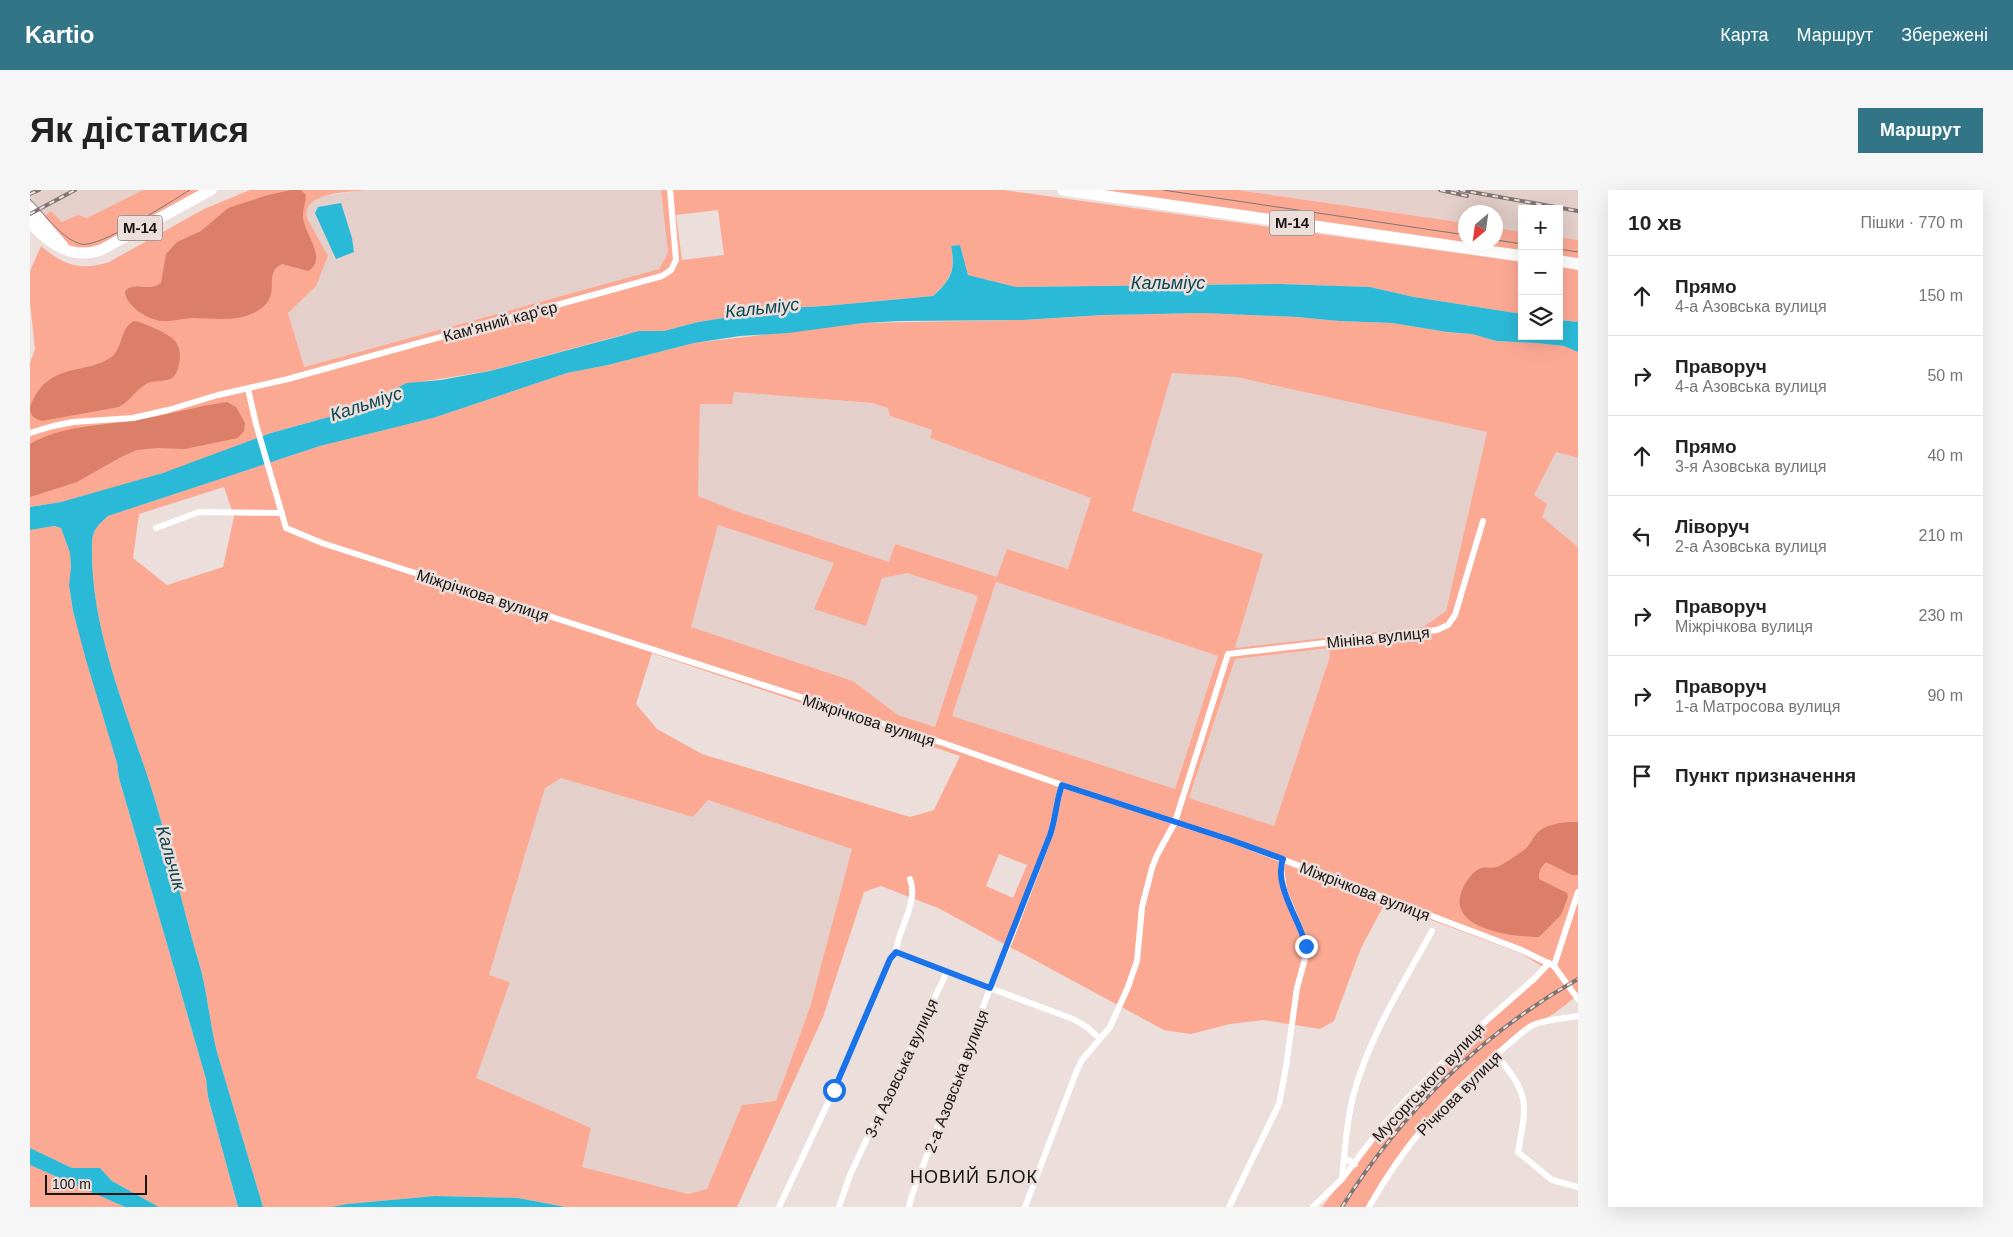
<!DOCTYPE html>
<html lang="uk">
<meta charset="utf-8">
<style>
body{margin:0;font-family:Helvetica,sans-serif;background:#f6f6f6;color:#222}
.controls{position:absolute;right:15px;top:15px;display:grid;overflow:hidden;border-radius:0px;box-shadow:0 5px 20px #0002}
.controls button{width:45px;height:45px;display:grid;place-items:center;padding:0;border:0;border-bottom:1px solid #e0e0e0;background:#fff;color:#222;font:25px sans-serif}
.compass{position:absolute;left:1428px;top:15px;width:45px;height:45px;border-radius:50%;background:#fff;box-shadow:0 5px 20px #0002;rotate:209deg}
.scale{position:absolute;left:15px;bottom:12px;width:102px;box-sizing:border-box;padding-left:5px;border:2px solid #191513;border-top:0;font-size:14px;line-height:18px;white-space:nowrap;color:#191513;-webkit-text-stroke:4px #ebdedb;paint-order:stroke}
.stop{position:absolute;width:15px;height:15px;margin:-11px;border:4px solid #1a73e8;border-radius:50%;background:#fff}
.stop.end{background:#1a73e8;border-color:#fff;box-shadow:0 1px 5px #0008}
.list{margin:0;padding:0;list-style:none}
h2{display:flex;justify-content:space-between;align-items:center;height:65px;margin:0;padding:0 20px;font-size:21px}
h2 small{font-size:16px;font-weight:400;color:#767676}
.list li{display:grid;grid-template-columns:32px 1fr auto;gap:15px;align-items:center;box-sizing:border-box;height:80px;padding:0 20px;border-top:1px solid #e0e0e0}
.list b{display:block;font-size:19px;white-space:nowrap}
.list p{margin:0;font-size:16px;white-space:nowrap;color:#767676}
.list em{font-size:16px;font-style:normal;color:#767676}
.icon{flex:none;width:28px;height:28px;fill:none;stroke:currentColor;stroke-width:2;stroke-linecap:round;stroke-linejoin:round}
.map{position:relative;flex:none;width:1548px;height:1017px;overflow:hidden;border-radius:0px}
header{display:flex;align-items:center;gap:30px;box-sizing:border-box;height:70px;padding:0 25px;background:#327586;color:#fff}
header strong{font-size:24px}
nav{display:flex;gap:28px;margin-inline-start:auto;font-size:18px}
.intro{display:flex;align-items:center;justify-content:space-between;box-sizing:border-box;height:120px;padding:0 30px}
h1{margin:0;font-size:35px}
.button{padding:12px 22px;border-radius:0px;background:#327586;color:#fff;font-size:18px;font-weight:700}
main{display:flex;gap:30px;padding:0 30px}
aside{flex:1;background:#fff;border-radius:0px;box-shadow:0 5px 20px #0002}
.map>svg:first-child{display:block}
.built{fill:#e4cfca}
.green{fill:#fca994;fill-rule:evenodd}
.forest{fill:#dc7f68}
.water{fill:#2bb9d8}
.lines{fill:none;stroke-linecap:round;stroke-linejoin:round}
.street{stroke:#fff;stroke-width:6}
.highway{stroke:#fff;stroke-width:11}
.tram{stroke:#7f7674;stroke-width:1}
.rail-casing{stroke:#7f7674;stroke-width:4}
.rail{stroke:#ebdedb;stroke-width:2;stroke-dasharray:5.5;stroke-linecap:butt}
.route{stroke:#1a73e8;stroke-width:6}
.labels{text-anchor:middle;stroke-width:5;stroke-linejoin:round;paint-order:stroke}
.shield{fill:#ebdedb;stroke:#58514f;stroke-width:1}
.shield-label{font-size:15px;font-weight:bold;fill:#191513}
.street-label{font-size:16px;fill:#191513;stroke:#ebdedb}
.water-label{font-size:18px;font-style:italic;fill:#0b4653;stroke:#ebdedb}
.neighbourhood-label{font-size:18px;letter-spacing:1px;fill:#191513;stroke:#ebdedb}
</style>
<header>
<strong>Kartio</strong>
<nav><a>Карта</a><a>Маршрут</a><a>Збережені</a></nav>
</header>
<div class="intro"><h1>Як дістатися</h1><a class="button">Маршрут</a></div>
<main>
<div class="map">
<svg width="1548" height="1017" viewBox="0 0 1548 1017">
<rect width="100%" height="100%" fill="#ebdedb"/>
<path class="built" d="M0,0H113L57,28L48,25L32,32L0,35Z
M336,0H631L638,63L629,79L273,177L258,123L286,96L275,21L281,12L288,7Z
M1208,0H1548V50L1529,47V19H1492V42L1466,38V22H1436L1435,33Z
M1142,183L1206,187L1457,242L1416,421L1393,437L1205,458L1232,364L1102,321Z
M703,202L841,213L859,218L860,226L902,240L900,248L1061,308L1038,379L977,359L968,388L865,354L859,372L706,321L668,306L670,213L702,214Z
M1526,262L1548,268V357L1512,327L1504,305Z
M688,335L804,373L836,436L852,388L877,383L948,406L905,537L868,525L823,491L660,437Z
M966,392L1188,466L1145,599L922,526Z
M1300,458V466L1244,636L1159,608L1205,469Z
M531,588L663,627L678,610L823,659L780,817L746,911L712,915L677,999L658,1004L551,977L445,887L480,792L459,785L515,598Z"/>
<path class="green" d="M113,0H175L61,60L37,56L11,28L21,21L32,32L48,25L57,28Z
M220,0H336C318,3 272,1 277,28L298,66L286,96L258,123L274,177L629,79L638,63L631,0H974L1492,72V124L1384,107L1340,97L1251,94L986,97L938,85L930,55L921,56C926,81 920,89 903,106L795,116L756,118L668,132L634,141L596,144L460,181L396,191L362,200L350,210L324,220L241,243L161,274L102,293L31,312L0,317V173L5,159L0,112V81L11,56C35,76 50,81 79,72L174,19ZM688,20L694,65L652,70L646,25Z
M1075,0H1208L1435,33V52Z
M1466,38L1492,42V60L1440,53L1466,52Z
M1529,47L1548,50V68L1529,65Z
M1529,77L1548,80V132L1529,130Z
M1173,123L1267,127L1309,131L1362,133L1417,142L1442,144L1466,151L1506,153L1535,156L1548,162V268L1526,262L1504,305L1517,314L1512,327L1548,357V805C1537,813 1526,824 1514,829C1508,832 1502,832 1497,836C1431,887 1376,944 1336,1017H1292L1375,909L1515,778L1488,762L1355,713L1331,758L1304,831L1290,839L1233,830L1200,834L1161,844L1134,840L908,718L851,696L834,702L793,827L707,1017H536L488,1008L405,1006L317,1014L301,1017H233L187,862C180,835 178,807 171,780C153,720 140,657 121,597C96,519 60,438 62,354C62,340 68,335 78,326L290,256L403,228L537,183L578,175L664,153L833,133L992,130L1074,125ZM1142,183L1206,187L1457,242L1416,421L1393,437L1205,458L1233,364L1102,321ZM704,202L842,213L858,218L860,226L902,240L900,248L1061,308L1038,379L977,359L967,387L865,354L859,372L706,321L668,306L670,214H702ZM194,297L204,327L193,377L137,395L103,368L109,324ZM688,335L804,373L784,419L836,436L852,388L877,383L948,406L905,537L868,525L823,491L661,437ZM966,392L1188,466L1145,599L922,526ZM1299,458L1300,466L1244,636L1159,608L1205,469ZM622,463L930,566L904,620L880,627L672,564L627,539L606,514ZM531,588L663,627L678,610L822,659L780,817L746,911L712,915L677,999L658,1004L552,977L561,938L446,888L480,792L459,785L515,598ZM969,664L997,675L983,708L956,696Z
M23,336L31,338L40,363L41,377L39,396L43,421L87,573L89,588L176,889L178,907L208,1017H129L82,991L70,978H42L0,958V340Z
M0,975L95,1017H0Z"/>
<path class="forest" d="M261,0H271L276,5C276,13 272,20 273,28C275,44 298,70 278,81L252,74C233,83 250,101 234,116C214,134 186,128 163,128C153,128 142,132 132,131C118,130 96,116 95,102C102,90 118,103 131,93L136,64L147,52L171,41L198,18L238,5Z
M104,131C112,132 140,144 145,151C150,157 151,167 149,174C148,179 147,184 142,188C135,193 124,189 116,194C106,200 100,211 89,217L12,231C5,229 0,226 0,218C1,212 5,206 8,201C28,174 57,183 80,168C94,159 89,138 104,131Z
M197,212L206,217L215,233L214,241L208,248L155,259L128,258L107,260L91,267L47,292L0,307V254C32,235 71,236 107,230C137,225 167,216 197,212Z
M1539,632H1548V685H1542L1516,672C1511,677 1508,683 1509,689L1537,703L1538,707L1531,725L1509,747C1486,747 1419,740 1431,703C1434,694 1440,684 1449,679C1454,676 1461,679 1467,677C1475,674 1483,667 1490,663C1499,658 1501,650 1507,643C1515,635 1528,633 1539,632Z"/>
<path class="water" d="M311,13L322,48L324,62L306,69L285,23L288,17Z
M930,55L938,85L986,97L1251,94L1340,97L1384,107L1492,124V146H1529V130L1548,132V162L1534,156L1506,153L1466,151L1442,144L1417,142L1362,133L1309,131L1267,127L1173,123L1074,125L992,130L870,131L833,133L758,143L710,146L664,153L578,175L537,183L403,228L290,256L78,326C68,335 62,340 62,354C60,438 96,519 121,597C140,657 153,720 171,780C178,807 180,835 187,862L233,1017H208L178,907L176,889L89,588L87,573L56,470L43,421L39,395L41,377L40,363L31,338L24,336L0,340V317L31,312L133,283L241,243L324,220L350,210L362,200L377,193L411,190L460,181L609,141H634L668,132L756,118L795,116L903,106C921,89 926,81 921,56Z
M0,958L42,978H70L82,991L129,1017H95L0,975Z
M405,1006L488,1008L536,1017H301L317,1014Z"/>
<g class="lines">
<path class="street" d="M218,199L226,234L256,338L292,353L916,554L1032,595L1201,650L1489,759L1524,776L1548,809
M0,243L23,236L43,232L103,228L138,220L188,205L258,189L632,86L641,80L646,70L640,0
M126,338L169,322L252,323
M880,689C889,713 868,738 866,762L917,782
M1524,776L1548,702
M1466,865C1500,905 1497,912 1488,962L1522,990L1548,997
M1314,968C1316,946 1318,924 1324,903C1340,845 1373,794 1402,741
M1312,989L1314,968L1325,974
M749,1017L804,900L860,769L866,762
M809,1017L820,985L856,908L917,782L1043,829L1057,837L1070,849
M879,1017L882,1005L965,785L980,750L1020,645C1026,628 1026,611 1032,595
M995,1017L1047,880L1052,870L1080,837L1098,797L1107,771L1112,717L1122,678L1127,665L1145,632L1198,464L1407,440L1418,435L1425,425L1453,331
M1199,1017L1249,914L1256,877L1267,798L1276,765V756L1273,746L1254,700L1251,678L1253,669
M1283,1017L1312,989L1351,938L1375,911L1439,846L1505,788L1519,773
M1339,1017C1373,956 1419,903 1474,858C1483,851 1493,840 1503,835C1517,829 1533,829 1548,826"/>
<path class="highway" d="M1033,0L1492,66
M0,18L33,56
M0,33C20,54 41,70 71,60L181,0
M1529,71L1548,74"/>
<path class="tram" d="M1133,0L1436,45
M0,9C14,23 31,49 51,54C69,59 141,11 160,0
M1466,50L1492,54
M1529,59L1548,62"/>
<defs>
<path id="rail" d="M1410,0L1437,6
M1430,0L1548,21
M0,4L9,0
M0,24L45,0
M1312,1017C1371,923 1451,844 1548,789"/>
</defs>
<use href="#rail" class="rail-casing"/>
<use href="#rail" class="rail"/>
</g>
<g class="lines">
<path class="route" d="M804,900L860,769L866,762L960,798L1020,645C1026,628 1026,611 1032,595L1201,650L1253,669C1243,695 1270,730 1276,756"/>
</g>
<g class="labels">
<g class="shield">
<rect x="1239.5" y="20.5" width="45" height="25" rx="4"/>
<rect x="87.5" y="25.5" width="45" height="25" rx="4"/>
</g>
<g class="shield-label">
<text x="1262" y="38">М-14</text>
<text x="110" y="43">М-14</text>
</g>
<g class="street-label">
<text transform="translate(470 131) rotate(-15)" y="6">Кам'яний кар'єр</text>
<text transform="translate(453 405) rotate(18)" y="6">Міжрічкова вулиця</text>
<text transform="translate(1348 447) rotate(-6)" y="6">Мініна вулиця</text>
<text transform="translate(839 530) rotate(18)" y="6">Міжрічкова вулиця</text>
<text transform="translate(1335 701) rotate(21)" y="6">Міжрічкова вулиця</text>
<text transform="translate(871 878) rotate(-65)" y="6">3-я Азовська вулиця</text>
<text transform="translate(926 891) rotate(-69)" y="6">2-а Азовська вулиця</text>
<text transform="translate(1398 892) rotate(-47)" y="6">Мусоргського вулиця</text>
<text transform="translate(1429 903) rotate(-45)" y="6">Річкова вулиця</text>
</g>
<g class="water-label">
<text x="1138" y="99">Кальміус</text>
<text transform="translate(732 118) rotate(-6)" y="6">Кальміус</text>
<text transform="translate(336 214) rotate(-18)" y="6">Кальміус</text>
<text transform="translate(141 668) rotate(74)" y="6">Кальчик</text>
</g>
<g class="neighbourhood-label">
<text x="944" y="993">НОВИЙ БЛОК</text>
</g>
</g>
</svg>
<div class="controls">
<button>+</button>
<button>−</button>
<button><svg class="icon" aria-label="layers" viewBox="0 0 24 24"><path d="M12 4l9 5-9 5-9-5zM3 14l9 5 9-5"/></svg></button>
</div>
<svg class="compass" viewBox="-18 -18 36 36"><path d="M0-13l5 13h-10z" fill="#e53935"/><path d="M0 13l5-13h-10z" fill="#767676"/></svg>
<div class="scale">100 m</div>
<div class="stop" style="left:804px;top:900px"></div>
<div class="stop end" style="left:1276px;top:756px"></div>
</div>
<aside>
<h2>10 хв<small>Пішки · 770 m</small></h2>
<ul class="list">
<li><svg class="icon" aria-label="ahead" viewBox="0 0 24 24"><path d="M12 20V5M6 11l6-6 6 6"/></svg><div><b>Прямо</b><p>4-а Азовська вулиця</p></div><em>150 m</em></li>
<li><svg class="icon" aria-label="right" viewBox="0 0 24 24"><path d="M7 20v-9h11M14 6l5 5-5 5"/></svg><div><b>Праворуч</b><p>4-а Азовська вулиця</p></div><em>50 m</em></li>
<li><svg class="icon" aria-label="ahead" viewBox="0 0 24 24"><path d="M12 20V5M6 11l6-6 6 6"/></svg><div><b>Прямо</b><p>3-я Азовська вулиця</p></div><em>40 m</em></li>
<li><svg class="icon" aria-label="left" viewBox="0 0 24 24"><path d="M17 20v-9H6M10 6l-5 5 5 5"/></svg><div><b>Ліворуч</b><p>2-а Азовська вулиця</p></div><em>210 m</em></li>
<li><svg class="icon" aria-label="right" viewBox="0 0 24 24"><path d="M7 20v-9h11M14 6l5 5-5 5"/></svg><div><b>Праворуч</b><p>Міжрічкова вулиця</p></div><em>230 m</em></li>
<li><svg class="icon" aria-label="right" viewBox="0 0 24 24"><path d="M7 20v-9h11M14 6l5 5-5 5"/></svg><div><b>Праворуч</b><p>1-а Матросова вулиця</p></div><em>90 m</em></li>
<li><svg class="icon" aria-label="arrive" viewBox="0 0 24 24"><path d="M6 21V4h12l-3 4 3 4H6"/></svg><div><b>Пункт призначення</b></div></li>
</ul>
</aside>
</main>
